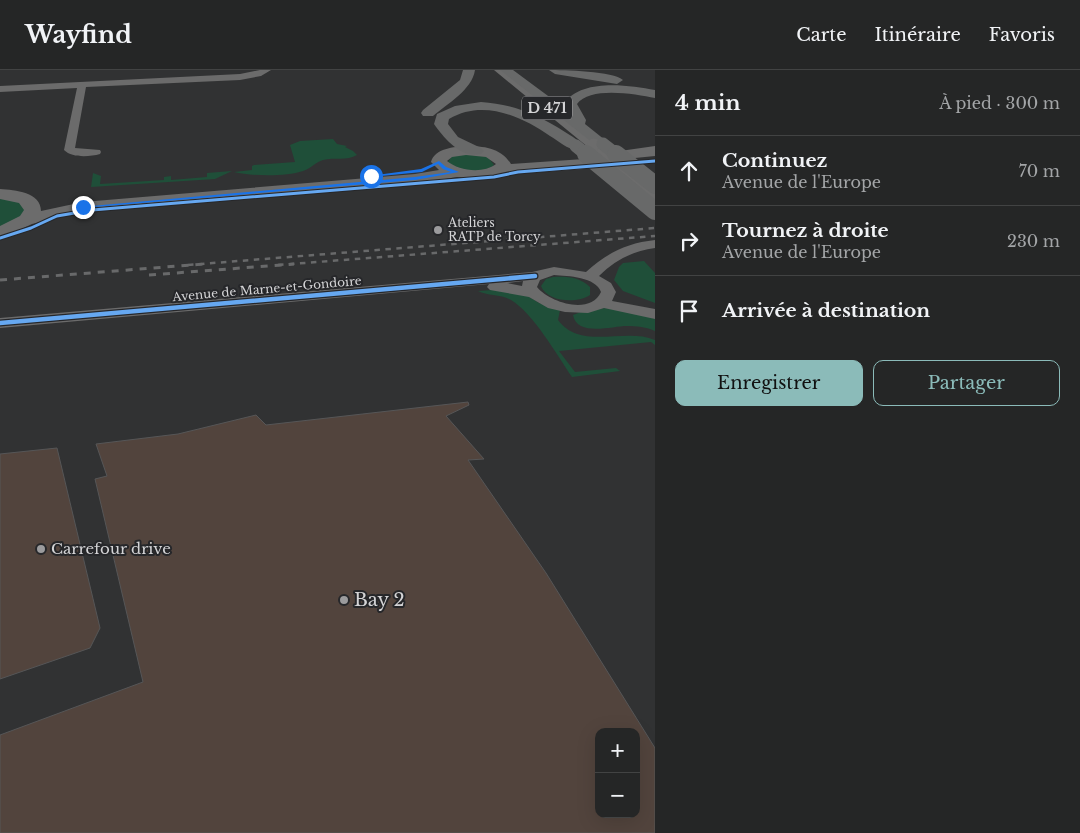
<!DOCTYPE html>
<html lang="fr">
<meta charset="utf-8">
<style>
body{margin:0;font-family:"Libre Baskerville",serif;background:#2d2e2e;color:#f1f3f6}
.controls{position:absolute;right:15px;bottom:15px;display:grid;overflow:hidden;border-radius:10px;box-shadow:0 5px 20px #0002}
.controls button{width:45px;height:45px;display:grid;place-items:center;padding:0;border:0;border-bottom:1px solid #424343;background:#252626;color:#f1f3f6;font:25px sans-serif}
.stop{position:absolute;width:15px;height:15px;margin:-11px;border:4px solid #1a73e8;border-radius:50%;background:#fff}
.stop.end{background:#1a73e8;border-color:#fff;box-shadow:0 1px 5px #0008}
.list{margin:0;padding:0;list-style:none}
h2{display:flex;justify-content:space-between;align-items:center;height:65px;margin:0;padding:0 20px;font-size:21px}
h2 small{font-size:16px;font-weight:400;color:#a3a5a7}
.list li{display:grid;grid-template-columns:32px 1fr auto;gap:15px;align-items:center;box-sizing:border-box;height:70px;padding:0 20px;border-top:1px solid #424343}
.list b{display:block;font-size:19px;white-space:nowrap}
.list p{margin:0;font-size:16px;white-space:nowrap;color:#a3a5a7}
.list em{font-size:16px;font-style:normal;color:#a3a5a7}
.actions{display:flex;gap:10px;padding:15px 20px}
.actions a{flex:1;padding:11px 0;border:1px solid #8bbbb9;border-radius:10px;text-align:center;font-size:18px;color:#8bbbb9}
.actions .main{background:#8bbbb9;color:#111}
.icon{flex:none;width:28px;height:28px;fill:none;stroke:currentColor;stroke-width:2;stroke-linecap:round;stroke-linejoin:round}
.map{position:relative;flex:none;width:655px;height:763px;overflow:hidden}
header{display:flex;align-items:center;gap:30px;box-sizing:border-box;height:70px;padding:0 25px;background:#252626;border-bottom:1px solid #424343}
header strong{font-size:24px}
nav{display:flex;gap:28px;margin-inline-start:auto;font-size:18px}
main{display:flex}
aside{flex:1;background:#252626}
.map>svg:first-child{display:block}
.green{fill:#1f4f39}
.building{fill:#52443d;stroke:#565657;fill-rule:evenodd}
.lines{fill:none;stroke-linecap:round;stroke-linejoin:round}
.street{fill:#6b6b6b;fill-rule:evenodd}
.primary{fill:#6c6c6c;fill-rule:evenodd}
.highway{fill:#686969;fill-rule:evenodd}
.rail-far1{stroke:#68696a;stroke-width:2.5;stroke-dasharray:5.5 5.5;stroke-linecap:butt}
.rail{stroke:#68696a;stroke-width:3;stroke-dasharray:7 7;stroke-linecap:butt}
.primary-bridge-far1{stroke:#6c6c6c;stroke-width:13}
.primary-bridge{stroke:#6c6c6c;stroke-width:18}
.highway-bridge-far1{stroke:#686969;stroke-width:13}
.highway-bridge{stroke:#686969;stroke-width:18}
.cycleway-far1-casing{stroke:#26272a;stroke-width:5}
.cycleway-casing{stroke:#26272a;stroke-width:7}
.cycleway-far1{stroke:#66a8f1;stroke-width:3}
.cycleway{stroke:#66a8f1;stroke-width:4.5}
.route{fill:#1a73e8}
.poi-dot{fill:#9b9b9d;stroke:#26272a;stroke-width:2}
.labels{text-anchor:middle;stroke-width:4;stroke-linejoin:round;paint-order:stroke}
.far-poi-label{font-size:12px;fill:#d4d4d6;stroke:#26272a;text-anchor:start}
.far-street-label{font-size:12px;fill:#d4d4d6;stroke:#26272a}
.shield{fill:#26272a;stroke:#a0a0a2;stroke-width:1}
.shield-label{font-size:14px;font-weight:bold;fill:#d4d4d6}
.poi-label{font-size:15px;fill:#d4d4d6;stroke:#26272a;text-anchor:start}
.near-poi-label{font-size:18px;fill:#d4d4d6;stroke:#26272a;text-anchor:start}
</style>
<header>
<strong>Wayfind</strong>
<nav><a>Carte</a><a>Itinéraire</a><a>Favoris</a></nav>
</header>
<main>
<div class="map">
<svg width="655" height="763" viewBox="0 0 655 763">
<rect width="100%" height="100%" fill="#313233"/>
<path class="green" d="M333,69L337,74L347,76L345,77L353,81L357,85C347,91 334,87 323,90C316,92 310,99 303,101C285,107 251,106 234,102L252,100V96L254,95L295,92L290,75L300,71Z
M469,84L488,87L494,95C483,105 458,102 448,92L452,86Z
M232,101L215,109L91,117L93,103L101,106L100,114L164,110V107L171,106V110L207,107V103Z
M0,127L21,133L25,140L21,147L0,158Z
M644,191L655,203V233L623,221L614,210L619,197L623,193Z
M553,207C566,206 580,207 590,217V225C577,234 547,232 541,216L546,209Z
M493,220L525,224L539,233L560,240L558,250C581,281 625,257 655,270V275L651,272L559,281L575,302L616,298L620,301L572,307C557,285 533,243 511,230C501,224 487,226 478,221Z
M605,238L630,241L655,249V261C647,257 636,256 627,256C612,256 577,267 573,245L581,242Z"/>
<path class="building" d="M468,332L469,335L446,346L484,389L468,390L546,503L655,678V763H0V665L143,612L95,409L107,406L96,374L178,364L256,345L266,355ZM599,662H636V744H599Z
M57,378L100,558L90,578L0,609V384Z"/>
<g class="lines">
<path class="street" d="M260,0H271L261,6L240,10L86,17L75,78L100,80L101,82L100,84C89,87 72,88 64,80L77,18L0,22V16L240,4Z
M655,170V178C633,181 615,190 599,206L611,213L616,222L612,231L655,239V249L604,238L588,243L565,242L548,238L529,227L490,220L487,217L489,214L0,258V248L532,202L554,197L586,202C607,183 627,173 655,170ZM554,205C568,206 596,207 601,222C590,246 549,232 537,217L540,210ZM523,211L522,216L507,213Z"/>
<path class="primary" d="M494,0H507L599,72L601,75L599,78H589Z
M466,76C484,76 501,78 511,94L584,89L590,91L592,94L590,97L584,99L501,105L482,109L457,107L415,114L83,142L32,154L0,169V156L20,146L24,140L19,133L0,129V119C15,120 41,122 41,141L83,132L415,104L439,100L431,92C435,78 454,77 466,76ZM466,85L486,87L496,94C483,104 459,101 447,91L452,87Z
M655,76V86L625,89L620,87L617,84L620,81Z"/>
<path class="highway" d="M463,0H475C472,20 447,34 433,46H423L421,43L423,40L460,10Z
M500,0H513L567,40L563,34C582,8 627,15 655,20V28C635,24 590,16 577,34L586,50L585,54L610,74L608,77H598Z
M549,0C563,0 614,1 623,10L617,14L555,4Z
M481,32C513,34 538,45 565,62C571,66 579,70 583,76L581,79C570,82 560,72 550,66C521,46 483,29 449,49L448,54L458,67L481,78L484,81L481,84C461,89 444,68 434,54L437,44L455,36Z"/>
<path class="rail-far1" d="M188,195L655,158
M278,195L655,166"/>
<path class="rail" d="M149,205L294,194
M0,210L204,194"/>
<path class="primary-bridge-far1" d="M594,75L607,85"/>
<path class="primary-bridge" d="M605,84L655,124"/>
<path class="highway-bridge-far1" d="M603,74L617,85
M576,76L587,85"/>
<path class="highway-bridge" d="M586,84L655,141
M616,84L655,115"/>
<defs>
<path id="cycleway-far1" d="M0,168L31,158L57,146L92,140L494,107L518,102L655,91"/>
<path id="cycleway" d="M0,253L535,206"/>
</defs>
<use href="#cycleway-far1" class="cycleway-far1-casing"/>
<use href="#cycleway" class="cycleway-casing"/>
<use href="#cycleway-far1" class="cycleway-far1"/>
<use href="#cycleway" class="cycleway"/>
</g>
<path class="route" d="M439,91L446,97L459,102L415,110L83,138L80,137L415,107L451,102L443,99L438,94L422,102L371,107L369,106L421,99Z"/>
<g class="poi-dot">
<circle cx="438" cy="160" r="5"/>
<circle cx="41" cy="479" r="5"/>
<circle cx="344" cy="530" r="5"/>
</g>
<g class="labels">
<g class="far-poi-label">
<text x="448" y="157">Ateliers<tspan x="448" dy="14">RATP de Torcy</tspan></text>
</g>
<g class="far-street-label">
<text transform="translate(267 219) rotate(-5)" y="4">Avenue de Marne-et-Gondoire</text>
</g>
<rect class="shield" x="522" y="26.5" width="50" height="23" rx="4"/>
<g class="shield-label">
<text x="547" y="43">D 471</text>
</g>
<g class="poi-label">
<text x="51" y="484">Carrefour drive</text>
</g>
<g class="near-poi-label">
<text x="354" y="536">Bay 2</text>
</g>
</g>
</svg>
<div class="controls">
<button>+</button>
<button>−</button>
</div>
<div class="stop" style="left:371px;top:106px"></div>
<div class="stop end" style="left:83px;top:137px"></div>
</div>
<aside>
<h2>4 min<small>À pied · 300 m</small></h2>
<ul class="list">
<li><svg class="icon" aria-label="ahead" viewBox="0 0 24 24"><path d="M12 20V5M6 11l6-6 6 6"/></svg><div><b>Continuez</b><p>Avenue de l'Europe</p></div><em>70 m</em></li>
<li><svg class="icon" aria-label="right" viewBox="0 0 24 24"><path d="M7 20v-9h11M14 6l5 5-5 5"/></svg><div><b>Tournez à droite</b><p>Avenue de l'Europe</p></div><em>230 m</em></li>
<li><svg class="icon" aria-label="arrive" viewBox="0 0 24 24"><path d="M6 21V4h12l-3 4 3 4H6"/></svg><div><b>Arrivée à destination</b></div></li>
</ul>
<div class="actions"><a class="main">Enregistrer</a><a>Partager</a></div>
</aside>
</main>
